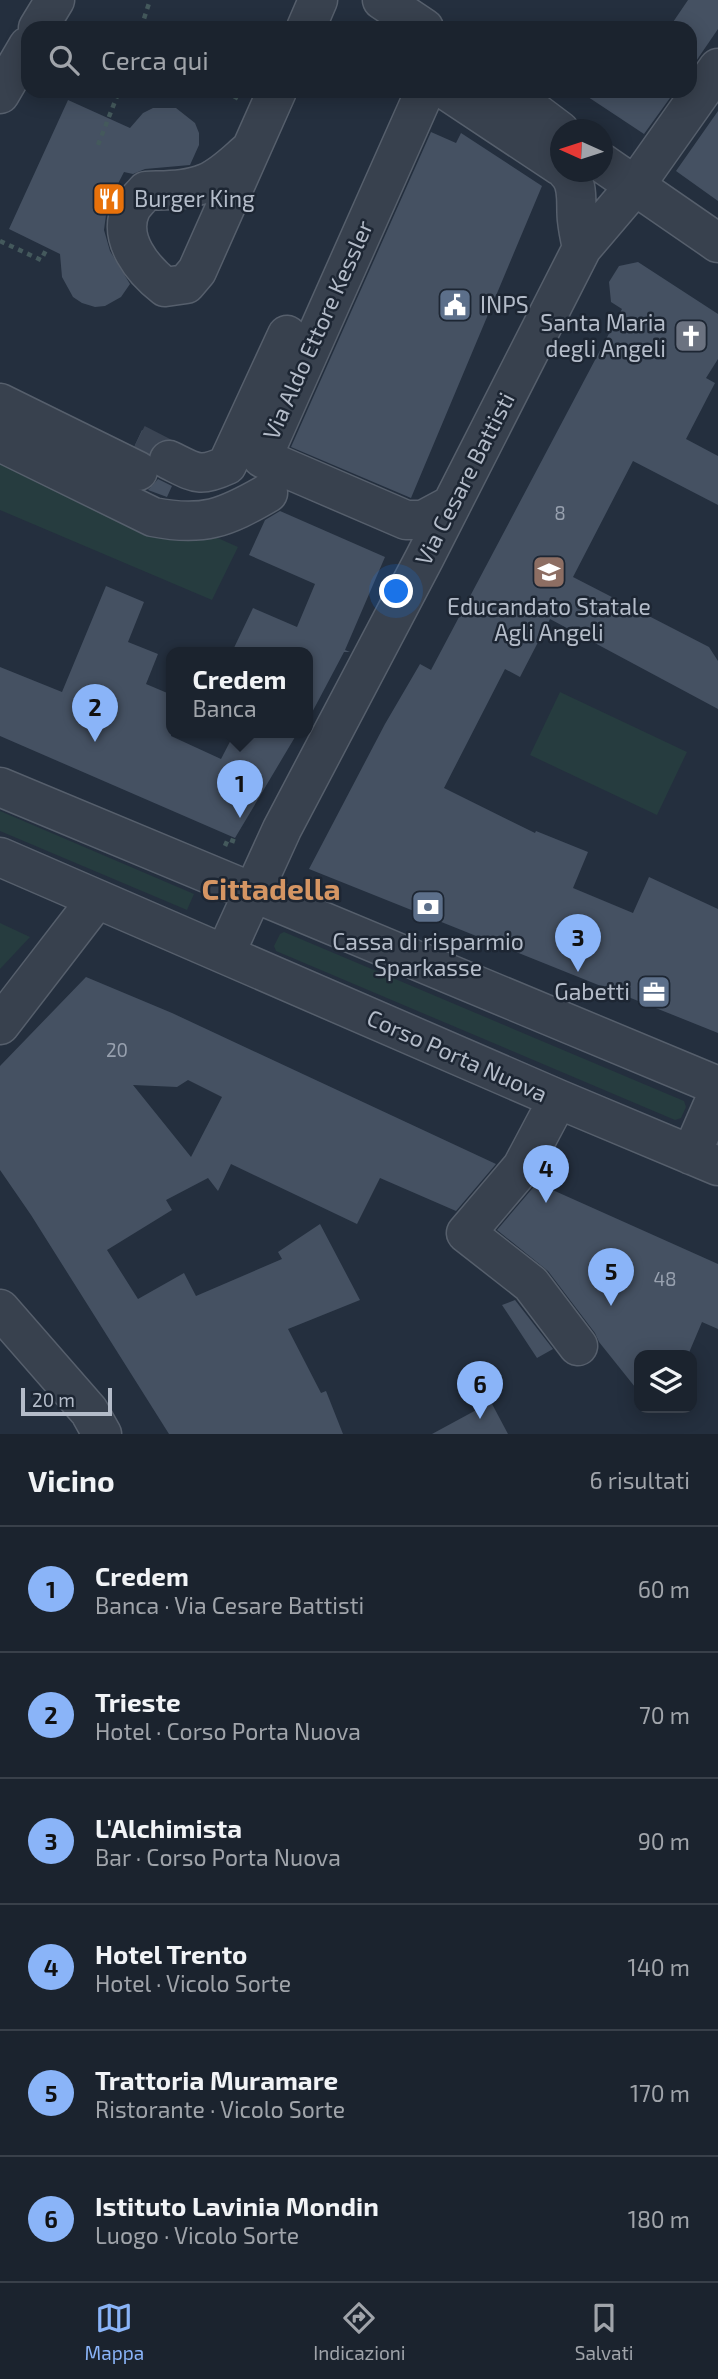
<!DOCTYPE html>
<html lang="it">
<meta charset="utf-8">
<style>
body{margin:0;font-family:"Exo 2",sans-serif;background:#282f3a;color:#f1f3f6}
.controls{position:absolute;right:21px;bottom:21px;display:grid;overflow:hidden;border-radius:14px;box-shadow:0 4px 18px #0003}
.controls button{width:63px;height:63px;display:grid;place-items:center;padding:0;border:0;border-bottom:2px solid #39404a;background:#1b232e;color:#f1f3f6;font:35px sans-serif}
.compass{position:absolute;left:550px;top:119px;width:63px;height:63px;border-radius:50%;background:#1b232e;box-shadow:0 4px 18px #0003;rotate:273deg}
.scale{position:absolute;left:21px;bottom:18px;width:91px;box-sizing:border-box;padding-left:7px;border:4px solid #b4bcc9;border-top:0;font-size:19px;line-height:24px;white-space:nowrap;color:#b4bcc9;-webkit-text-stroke:5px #1d2633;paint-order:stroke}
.you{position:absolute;left:397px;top:592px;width:24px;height:24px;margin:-18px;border:5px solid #fff;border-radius:50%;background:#1a73e8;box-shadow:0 0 0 10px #1a73e833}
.badge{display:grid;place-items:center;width:46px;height:46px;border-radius:50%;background:#8ab4f8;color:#111;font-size:23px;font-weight:700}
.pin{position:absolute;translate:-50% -58px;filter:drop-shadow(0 2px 4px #0008)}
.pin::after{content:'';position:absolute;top:37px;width:24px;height:21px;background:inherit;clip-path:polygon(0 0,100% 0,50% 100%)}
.popup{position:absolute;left:166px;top:647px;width:147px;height:91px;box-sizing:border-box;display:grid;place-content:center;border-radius:14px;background:#1b232e;filter:drop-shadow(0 2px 5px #0005);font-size:23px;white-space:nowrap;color:#a0a4aa}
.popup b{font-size:26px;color:#f1f3f6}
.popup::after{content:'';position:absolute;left:50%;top:100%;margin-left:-14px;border:14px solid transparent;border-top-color:#1b232e}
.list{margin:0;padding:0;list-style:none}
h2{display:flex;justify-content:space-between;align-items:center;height:91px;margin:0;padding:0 28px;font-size:30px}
h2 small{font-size:23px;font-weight:400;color:#a0a4aa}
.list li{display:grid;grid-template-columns:46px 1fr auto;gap:21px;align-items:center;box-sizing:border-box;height:126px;padding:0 28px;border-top:2px solid #39404a}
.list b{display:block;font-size:26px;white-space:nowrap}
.list p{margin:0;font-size:23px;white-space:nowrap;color:#a0a4aa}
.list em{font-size:23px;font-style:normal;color:#a0a4aa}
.icon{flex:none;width:38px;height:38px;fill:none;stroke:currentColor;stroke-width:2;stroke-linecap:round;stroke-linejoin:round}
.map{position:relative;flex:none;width:718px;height:1434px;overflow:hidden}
.search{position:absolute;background:#1b232e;box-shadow:0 4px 18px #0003;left:21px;right:21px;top:21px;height:77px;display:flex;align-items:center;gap:18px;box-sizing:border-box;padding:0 24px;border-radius:21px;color:#a0a4aa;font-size:26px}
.sheet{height:847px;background:#1b232e}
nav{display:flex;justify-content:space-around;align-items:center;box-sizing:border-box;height:98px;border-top:2px solid #39404a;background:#1b232e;font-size:19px;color:#a0a4aa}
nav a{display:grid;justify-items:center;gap:4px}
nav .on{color:#8ab4f8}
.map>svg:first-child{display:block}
.green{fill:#263c3f}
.building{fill:#455162;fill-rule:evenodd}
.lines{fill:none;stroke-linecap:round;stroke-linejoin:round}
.minor-tunnel{stroke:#3a4453;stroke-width:38;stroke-dasharray:38 19;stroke-linecap:butt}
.minor-casing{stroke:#565f6c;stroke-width:41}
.path{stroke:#44595c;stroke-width:4.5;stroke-dasharray:5 5;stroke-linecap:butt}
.minor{stroke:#38414e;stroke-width:38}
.labels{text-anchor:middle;stroke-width:5;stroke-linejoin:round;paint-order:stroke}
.number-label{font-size:19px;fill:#98a1af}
.poi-label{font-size:23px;fill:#b4bcc9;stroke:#1d2633;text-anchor:start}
.street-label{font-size:23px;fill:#b4bcc9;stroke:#1d2633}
.district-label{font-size:30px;font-weight:bold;fill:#d59563;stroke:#1d2633}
</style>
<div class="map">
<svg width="718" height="1434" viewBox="0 0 718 1434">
<rect width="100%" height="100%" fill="#242f3e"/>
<path class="green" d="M0,441L238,547L212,600L0,510Z
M560,692L687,752L657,815L530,755Z
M0,811L194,894L187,910L0,831Z
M0,923L30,937L0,969Z
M284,932L684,1101L686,1107L681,1118L675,1120L276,951L274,946L280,934Z"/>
<path class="building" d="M688,0H718V29L690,70V28H669Z
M579,91H675L644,134Z
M68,100L130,128L143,113L153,108H176L195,123L199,133V145L190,165L145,169L133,174L124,172L103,213L106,215L104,230L110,251L130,284L121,297L105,306L95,307L82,303L73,297L62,277L60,254L9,229Z
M718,111V201L676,171Z
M431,132L456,143L461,133L542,186L411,498L291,447Z
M638,262L718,314V359L706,378L715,383L686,439L718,456V505L633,461L573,577L709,647L718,661V709L550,619L520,677L505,669L444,788L535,833L536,831L588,852L573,888L633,913L649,877L718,909V1033L309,869L385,724L420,664L431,670L622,309L611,302L609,282L619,266Z
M142,430L163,440L156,442L149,452L135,445Z
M158,479L172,486L167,497L148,490Z
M280,511L385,557L345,650L350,652H344L308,720V652H232L253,608L297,627L315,584L249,555L265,520Z
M106,586L144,602L128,642L158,654L146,684L172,695L171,736L221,759L235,732H298L235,838L0,736V667L62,692Z
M86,977L172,1013L496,1164L456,1211L380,1178L357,1224L231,1164L218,1191L208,1178L166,1200L172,1210L107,1250L138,1299L184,1273L196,1296L282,1259L278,1252L320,1224L360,1300L288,1329L321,1393L326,1391L343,1434H169L31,1215L0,1170V1066ZM188,1080L222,1097L191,1157L133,1085L177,1087Z
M537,1183L718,1264V1329L702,1322L688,1355H639V1392L599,1342L595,1333L548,1271L497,1230Z
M515,1300L553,1349L537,1358L502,1305Z
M491,1402L508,1434H432Z"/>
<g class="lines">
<path class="minor-tunnel" d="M136,443L169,460"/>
<defs>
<path id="minor" d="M382,0L424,28
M38,28L55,0
M306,28L318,0
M425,91L262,458L406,520H423L451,505
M447,91L560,166
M507,91L560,131
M0,94L28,46
M250,150C237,161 223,176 206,183C187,191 165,190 146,191C141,197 135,202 131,209C117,239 143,270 165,287L186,284L197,271L277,91
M602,163L718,243
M567,172C580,184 575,205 577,220C578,230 580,239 582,248
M0,403L138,471
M0,442L153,517C203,527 225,518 268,493
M169,460C196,473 199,478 227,465L287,335
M0,787L718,1086
M0,857L558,1099L718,1166
M225,954L282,829L425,557L582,248L634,187L718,68
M0,1025L97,899
M558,1099L522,1167L466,1233L531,1284L578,1346
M691,1155L718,1093
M0,1309L89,1411L102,1434"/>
</defs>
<use href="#minor" class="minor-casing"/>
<path class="path" d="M141,28L150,0
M225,91L239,99
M98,145L119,91
M0,241L41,260L47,248
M225,846L228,839L239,843"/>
<use href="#minor" class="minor"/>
</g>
<defs>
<symbol id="restaurant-square" viewBox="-11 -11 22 22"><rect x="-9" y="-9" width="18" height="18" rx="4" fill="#e8710a" stroke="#1d2633"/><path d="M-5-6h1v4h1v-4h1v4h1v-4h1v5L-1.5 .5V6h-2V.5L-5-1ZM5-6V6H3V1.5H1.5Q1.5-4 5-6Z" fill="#fff"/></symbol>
<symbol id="civic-square" viewBox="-11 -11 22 22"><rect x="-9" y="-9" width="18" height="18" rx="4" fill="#5c6f8a" stroke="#1d2633"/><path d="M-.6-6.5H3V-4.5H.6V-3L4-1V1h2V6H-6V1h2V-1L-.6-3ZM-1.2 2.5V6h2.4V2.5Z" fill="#fff"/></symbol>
<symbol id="church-square" viewBox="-11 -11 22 22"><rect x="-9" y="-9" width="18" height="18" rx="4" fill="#6b7280" stroke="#1d2633"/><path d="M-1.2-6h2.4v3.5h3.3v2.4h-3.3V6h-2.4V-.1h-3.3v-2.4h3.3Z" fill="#fff"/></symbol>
<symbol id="school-square" viewBox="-11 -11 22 22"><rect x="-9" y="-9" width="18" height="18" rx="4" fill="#8d6e63" stroke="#1d2633"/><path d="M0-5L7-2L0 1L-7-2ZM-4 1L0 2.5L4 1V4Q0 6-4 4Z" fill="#fff"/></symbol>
<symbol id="bank-square" viewBox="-11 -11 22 22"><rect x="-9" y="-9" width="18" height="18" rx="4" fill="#5c6f8a" stroke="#1d2633"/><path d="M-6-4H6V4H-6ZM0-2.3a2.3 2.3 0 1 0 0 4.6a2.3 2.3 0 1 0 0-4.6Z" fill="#fff"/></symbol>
<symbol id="office-square" viewBox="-11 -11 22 22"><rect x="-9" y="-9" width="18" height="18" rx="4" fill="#5c6f8a" stroke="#1d2633"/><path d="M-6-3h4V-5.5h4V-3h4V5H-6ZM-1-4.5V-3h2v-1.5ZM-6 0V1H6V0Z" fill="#fff"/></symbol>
</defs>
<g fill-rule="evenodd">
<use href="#restaurant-square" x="90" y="180" width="38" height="38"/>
<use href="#civic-square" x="436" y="286" width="38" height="38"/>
<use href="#church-square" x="672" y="317" width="38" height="38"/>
<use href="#school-square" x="530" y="553" width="38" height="38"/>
<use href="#bank-square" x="409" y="888" width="38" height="38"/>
<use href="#office-square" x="635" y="973" width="38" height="38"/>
</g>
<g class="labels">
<g class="number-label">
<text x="560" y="520">8</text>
<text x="117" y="1057">20</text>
<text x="665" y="1286">48</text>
</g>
<g class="poi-label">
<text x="134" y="207">Burger King</text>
<text x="480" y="313">INPS</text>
<text x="666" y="331" text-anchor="end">Santa Maria<tspan x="666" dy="26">degli Angeli</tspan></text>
<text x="549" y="615" text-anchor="middle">Educandato Statale<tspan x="549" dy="26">Agli Angeli</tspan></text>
<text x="428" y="950" text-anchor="middle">Cassa di risparmio<tspan x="428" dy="26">Sparkasse</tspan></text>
<text x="630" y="1000" text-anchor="end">Gabetti</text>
</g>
<g class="street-label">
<text transform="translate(318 330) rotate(-66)" y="8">Via Aldo Ettore Kessler</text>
<text transform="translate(465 479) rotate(-63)" y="8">Via Cesare Battisti</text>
<text transform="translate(457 1056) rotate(24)" y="8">Corso Porta Nuova</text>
</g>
<g class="district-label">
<text x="271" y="900">Cittadella</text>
</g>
</g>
</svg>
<div class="controls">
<button><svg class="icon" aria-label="layers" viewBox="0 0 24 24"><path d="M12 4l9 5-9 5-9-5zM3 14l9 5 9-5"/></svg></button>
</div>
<svg class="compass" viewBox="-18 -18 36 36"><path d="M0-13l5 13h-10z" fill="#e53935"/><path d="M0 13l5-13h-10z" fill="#a0a4aa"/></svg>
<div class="scale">20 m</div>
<div class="you"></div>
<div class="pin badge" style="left:240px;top:818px">1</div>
<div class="popup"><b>Credem</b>Banca</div>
<div class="pin badge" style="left:95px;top:742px">2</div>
<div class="pin badge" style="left:578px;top:972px">3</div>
<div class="pin badge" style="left:546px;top:1203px">4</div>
<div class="pin badge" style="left:611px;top:1306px">5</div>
<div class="pin badge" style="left:480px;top:1419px">6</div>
<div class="search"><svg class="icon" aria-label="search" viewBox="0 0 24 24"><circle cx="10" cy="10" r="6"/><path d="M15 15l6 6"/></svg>Cerca qui</div>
</div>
<section class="sheet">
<h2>Vicino<small>6 risultati</small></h2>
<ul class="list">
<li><span class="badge">1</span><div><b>Credem</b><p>Banca · Via Cesare Battisti</p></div><em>60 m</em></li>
<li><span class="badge">2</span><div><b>Trieste</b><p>Hotel · Corso Porta Nuova</p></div><em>70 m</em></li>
<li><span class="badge">3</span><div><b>L'Alchimista</b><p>Bar · Corso Porta Nuova</p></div><em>90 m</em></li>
<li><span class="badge">4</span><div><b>Hotel Trento</b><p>Hotel · Vicolo Sorte</p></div><em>140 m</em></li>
<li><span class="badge">5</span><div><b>Trattoria Muramare</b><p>Ristorante · Vicolo Sorte</p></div><em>170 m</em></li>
<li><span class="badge">6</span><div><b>Istituto Lavinia Mondin</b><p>Luogo · Vicolo Sorte</p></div><em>180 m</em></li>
</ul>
</section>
<nav>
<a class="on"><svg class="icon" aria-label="map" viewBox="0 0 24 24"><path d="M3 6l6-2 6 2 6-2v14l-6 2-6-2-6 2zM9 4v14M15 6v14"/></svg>Mappa</a>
<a><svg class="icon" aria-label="directions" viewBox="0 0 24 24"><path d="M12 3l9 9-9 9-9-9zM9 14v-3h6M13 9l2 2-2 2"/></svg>Indicazioni</a>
<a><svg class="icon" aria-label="saved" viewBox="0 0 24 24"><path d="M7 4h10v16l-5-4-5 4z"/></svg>Salvati</a>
</nav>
